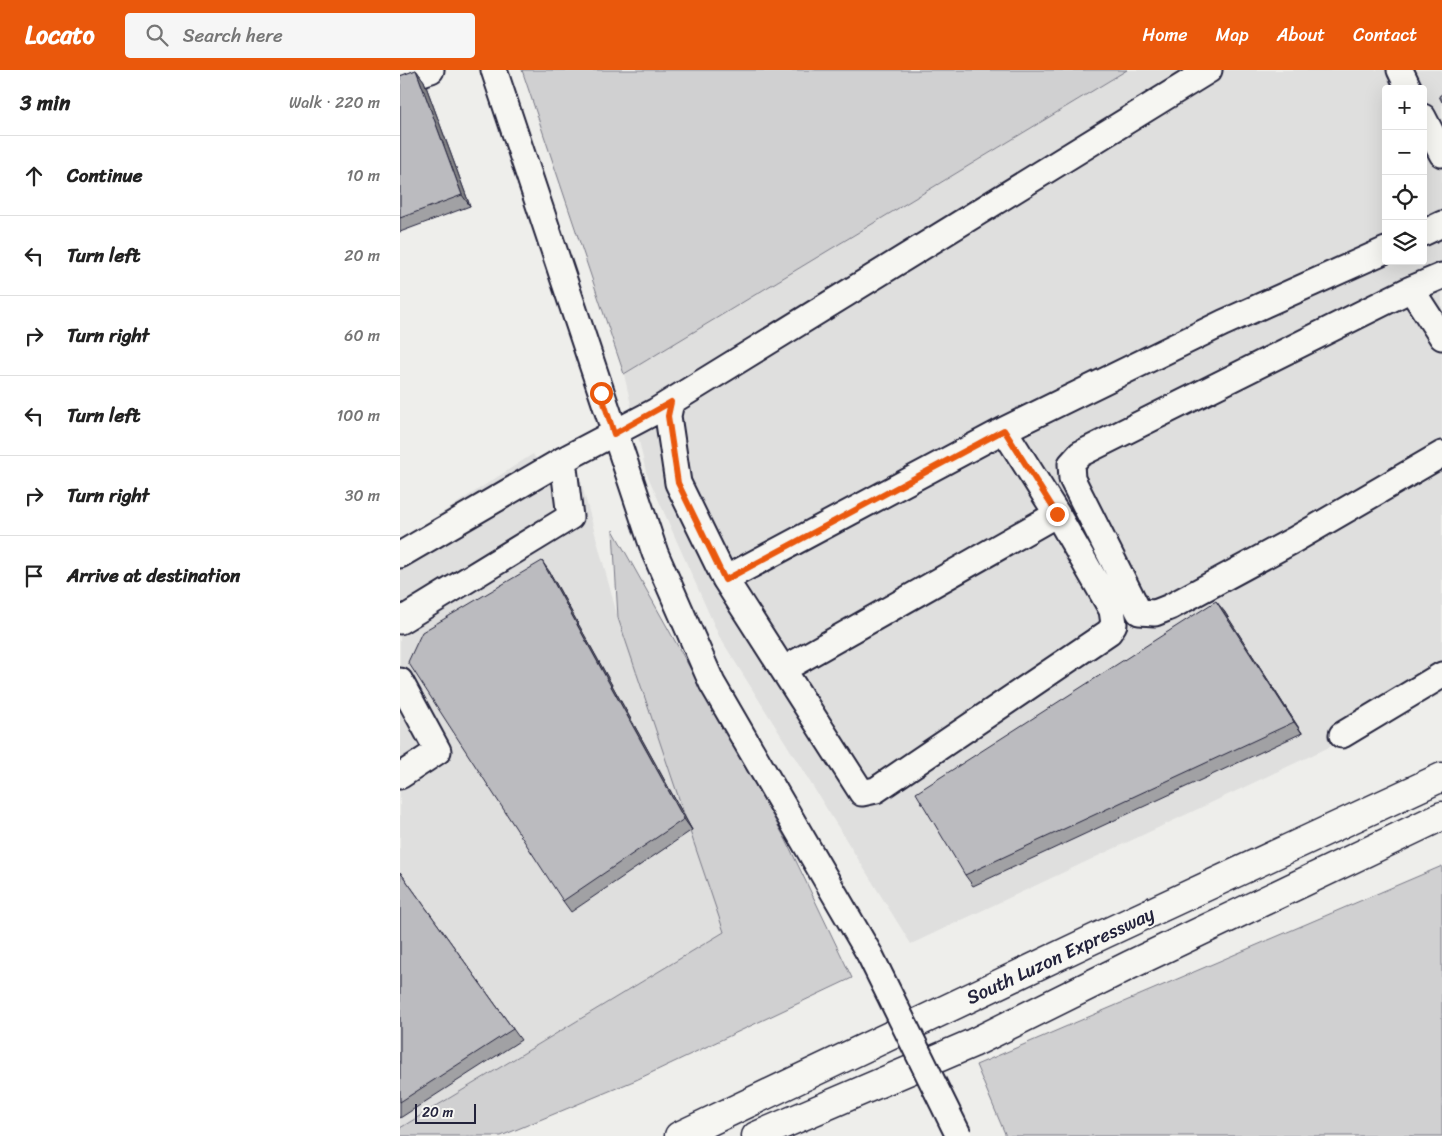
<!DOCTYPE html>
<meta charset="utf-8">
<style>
body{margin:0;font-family:Sriracha,sans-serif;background:#f6f6f6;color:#222}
.controls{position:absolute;right:15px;top:15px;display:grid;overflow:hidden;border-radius:5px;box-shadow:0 5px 20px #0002}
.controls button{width:45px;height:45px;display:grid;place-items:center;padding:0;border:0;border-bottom:1px solid #e0e0e0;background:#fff;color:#222;font:25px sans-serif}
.scale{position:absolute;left:15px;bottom:12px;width:61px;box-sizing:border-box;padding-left:5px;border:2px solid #22223b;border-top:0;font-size:14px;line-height:18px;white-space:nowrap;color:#22223b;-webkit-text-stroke:4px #f6f6f2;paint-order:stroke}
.stop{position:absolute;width:15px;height:15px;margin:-11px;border:4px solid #ea580c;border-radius:50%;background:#fff}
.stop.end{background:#ea580c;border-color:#fff;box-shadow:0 1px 5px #0008}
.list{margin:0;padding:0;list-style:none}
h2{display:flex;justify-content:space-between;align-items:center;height:65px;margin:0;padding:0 20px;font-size:21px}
h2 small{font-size:16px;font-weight:400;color:#767676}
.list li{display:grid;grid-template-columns:32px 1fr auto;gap:15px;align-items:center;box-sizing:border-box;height:80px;padding:0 20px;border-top:1px solid #e0e0e0}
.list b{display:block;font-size:19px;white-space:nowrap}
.list em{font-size:16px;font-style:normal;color:#767676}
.icon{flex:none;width:28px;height:28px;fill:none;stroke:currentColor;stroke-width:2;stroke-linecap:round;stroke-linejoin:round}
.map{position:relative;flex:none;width:1042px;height:1066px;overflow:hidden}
header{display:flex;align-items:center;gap:30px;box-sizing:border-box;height:70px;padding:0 25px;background:#ea580c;color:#fff}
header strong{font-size:24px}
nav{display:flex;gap:28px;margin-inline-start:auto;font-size:18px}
.search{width:350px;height:45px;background:#f6f6f6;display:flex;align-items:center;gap:12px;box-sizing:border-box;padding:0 18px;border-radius:5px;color:#767676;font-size:19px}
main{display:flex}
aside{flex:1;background:#fff}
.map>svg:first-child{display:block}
.built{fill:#dfdfde;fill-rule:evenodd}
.green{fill:#d0d0d1;stroke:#797986}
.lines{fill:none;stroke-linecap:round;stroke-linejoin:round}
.minor-casing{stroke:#22223b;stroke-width:29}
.highway-casing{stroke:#22223b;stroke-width:31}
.minor{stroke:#f6f6f2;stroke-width:25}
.highway{stroke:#f6f6f2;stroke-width:28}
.minor-bridge-casing{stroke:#22223b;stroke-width:29;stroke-linecap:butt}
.minor-bridge{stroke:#f6f6f2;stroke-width:25}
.wall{fill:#a1a1a4;stroke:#22223b}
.shaded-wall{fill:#838386;stroke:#22223b}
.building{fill:#bbbbbf;stroke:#22223b}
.route{stroke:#ea580c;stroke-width:6}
.labels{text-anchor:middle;stroke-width:4;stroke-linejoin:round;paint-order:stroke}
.street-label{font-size:19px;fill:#22223b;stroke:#f6f6f2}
</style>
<header>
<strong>Locato</strong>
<div class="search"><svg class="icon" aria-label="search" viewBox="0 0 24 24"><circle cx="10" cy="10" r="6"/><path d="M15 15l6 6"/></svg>Search here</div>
<nav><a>Home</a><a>Map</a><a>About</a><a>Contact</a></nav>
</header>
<main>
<aside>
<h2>3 min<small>Walk · 220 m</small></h2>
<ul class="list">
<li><svg class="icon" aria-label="ahead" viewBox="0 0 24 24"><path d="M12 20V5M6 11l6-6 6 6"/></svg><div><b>Continue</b></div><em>10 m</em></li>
<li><svg class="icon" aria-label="left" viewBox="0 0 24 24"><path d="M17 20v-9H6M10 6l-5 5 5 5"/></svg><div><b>Turn left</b></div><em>20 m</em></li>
<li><svg class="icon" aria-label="right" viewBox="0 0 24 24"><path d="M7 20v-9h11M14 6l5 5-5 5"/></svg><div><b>Turn right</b></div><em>60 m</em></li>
<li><svg class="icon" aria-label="left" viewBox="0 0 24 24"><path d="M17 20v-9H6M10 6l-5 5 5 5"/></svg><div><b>Turn left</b></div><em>100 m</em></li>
<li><svg class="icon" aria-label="right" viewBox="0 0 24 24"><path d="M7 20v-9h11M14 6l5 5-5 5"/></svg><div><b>Turn right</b></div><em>30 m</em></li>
<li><svg class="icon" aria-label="arrive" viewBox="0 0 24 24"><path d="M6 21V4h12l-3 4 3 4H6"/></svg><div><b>Arrive at destination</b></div></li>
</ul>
</aside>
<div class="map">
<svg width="1042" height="1066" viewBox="0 0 1042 1066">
<rect width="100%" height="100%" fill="#eeeeeb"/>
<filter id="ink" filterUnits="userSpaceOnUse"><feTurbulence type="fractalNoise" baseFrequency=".02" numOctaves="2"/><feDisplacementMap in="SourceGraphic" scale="10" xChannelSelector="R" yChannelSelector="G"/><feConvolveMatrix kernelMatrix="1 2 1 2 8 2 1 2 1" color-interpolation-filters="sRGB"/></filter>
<g filter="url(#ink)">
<path class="built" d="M727,0H1042V624L511,874L319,566L246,402L224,304ZM986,19H1023V191H986Z
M133,384L149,410L174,386L218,548L292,760L324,862L0,1058V470Z"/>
<path class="green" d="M122,0H727L224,304Z
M213,460L386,770L452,908L236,1010L101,1066H0V1058L324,862L218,548Z
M1042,796V1066H606L576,995Z"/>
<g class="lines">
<defs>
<path id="minor" d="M94,0L255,483L312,613L470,885
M1000,0L1009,19
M0,10L31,0
M1023,47L1042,84
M1023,163L1042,154
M1042,206L1011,219L680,384L671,394L672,409L739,542L755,543L770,537L894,470L1042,384
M1011,219L1042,267
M271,332L268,346L278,413L325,509L604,360L823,253L986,180
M0,485L163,390L256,341L809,0
M325,509L462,723L476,720L709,562L714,554L712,540L657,444L604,360
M0,551L170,447L163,390
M384,599L657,444
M0,611L38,681L0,706
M942,665L1042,605"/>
<path id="highway" d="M279,1066L702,865L1042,707
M356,1066L573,973L730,895L1042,746"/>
</defs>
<use href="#minor" class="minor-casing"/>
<use href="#highway" class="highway-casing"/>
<use href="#minor" class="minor"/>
<use href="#highway" class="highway"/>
<defs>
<path id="minor-bridge" d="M470,885L559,1066"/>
</defs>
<use href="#minor-bridge" class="minor-bridge-casing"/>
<use href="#minor-bridge" class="minor-bridge"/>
</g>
<path class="wall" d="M16,0L24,11L70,136L0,162V6Z
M149,501L292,760L171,842L163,831Z
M824,541L902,663L573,816L565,805Z
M0,802L121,970L0,1048Z"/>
<path class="shaded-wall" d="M16,0L24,11L70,136L62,125Z
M142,491L149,501L292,760L284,749Z
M816,531L824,541L902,663L894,652Z"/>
<path class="building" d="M16,0L62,125L0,148V6Z
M1042,24V32L1039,26Z
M142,491L284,749L163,831L8,592L22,562Z
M816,531L894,652L565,805L516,723Z
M0,802L113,959L0,1032Z"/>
</g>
<g class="lines" filter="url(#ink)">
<path class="route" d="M201,323L214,364L271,332L268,346L278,413L325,510L604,360L657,444"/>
</g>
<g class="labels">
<g class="street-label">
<text transform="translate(660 885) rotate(-25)" y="7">South Luzon Expressway</text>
</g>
</g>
</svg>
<div class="controls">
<button>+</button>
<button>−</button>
<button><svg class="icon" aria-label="locate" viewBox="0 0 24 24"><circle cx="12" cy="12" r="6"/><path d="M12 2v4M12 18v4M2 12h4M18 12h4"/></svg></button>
<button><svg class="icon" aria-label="layers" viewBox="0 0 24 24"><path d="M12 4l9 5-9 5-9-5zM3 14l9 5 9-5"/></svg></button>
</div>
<div class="scale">20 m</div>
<div class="stop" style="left:201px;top:323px"></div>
<div class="stop end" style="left:657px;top:444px"></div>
</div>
</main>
